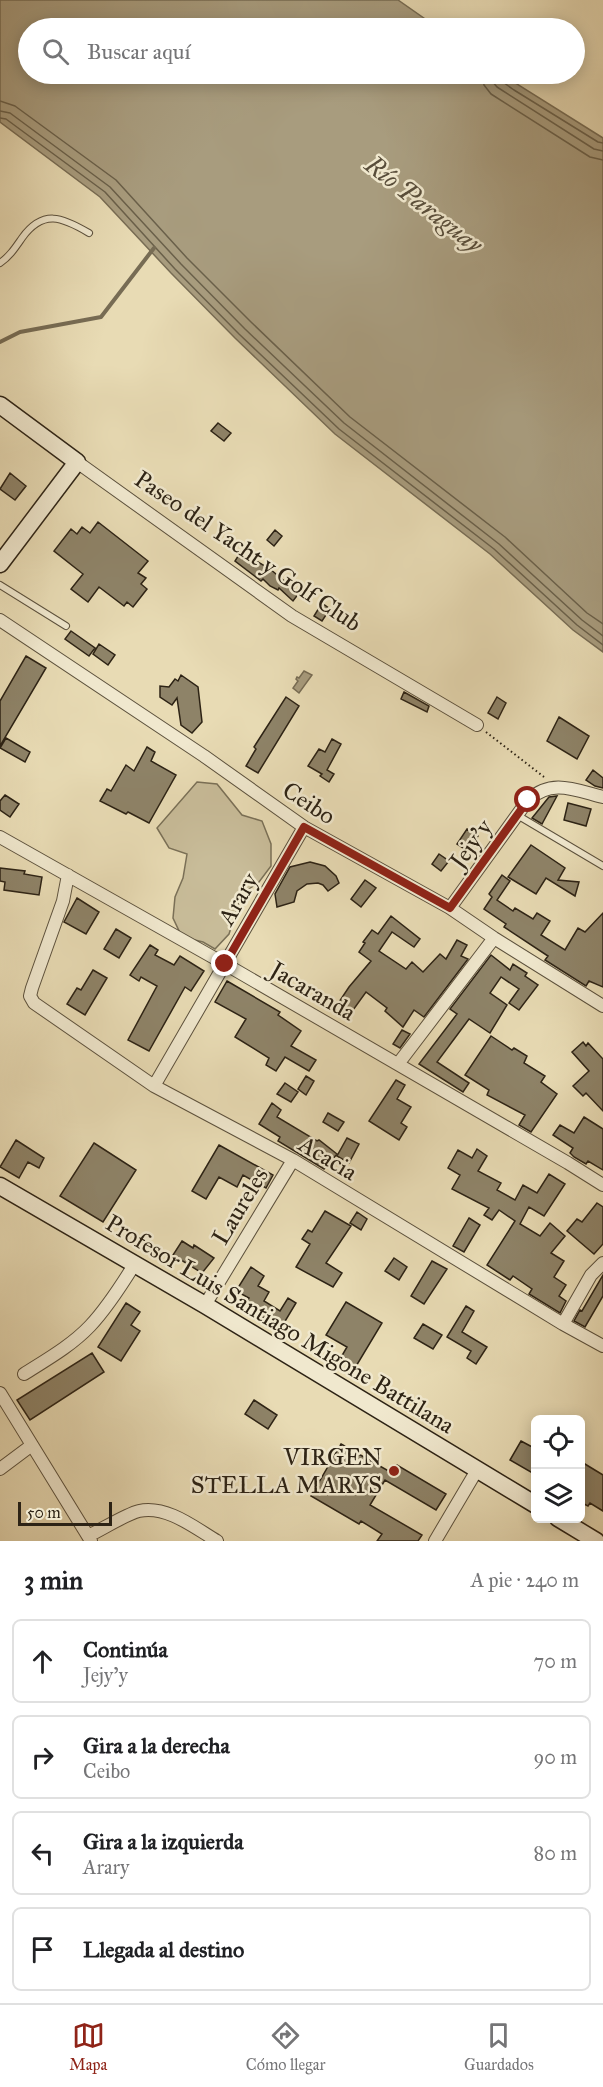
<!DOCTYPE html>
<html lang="es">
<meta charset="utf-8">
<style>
body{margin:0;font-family:"IM FELL Great Primer",serif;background:#f6f6f6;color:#202124}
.controls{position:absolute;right:18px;bottom:18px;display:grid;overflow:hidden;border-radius:9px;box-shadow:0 3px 15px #0003}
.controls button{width:54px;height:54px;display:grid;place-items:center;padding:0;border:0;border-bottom:2px solid #e0e0e0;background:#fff;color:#202124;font:30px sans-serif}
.scale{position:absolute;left:18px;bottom:15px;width:94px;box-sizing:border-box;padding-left:6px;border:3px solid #2d2315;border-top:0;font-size:16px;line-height:21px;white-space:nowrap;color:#2d2315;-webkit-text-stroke:4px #f0e8ce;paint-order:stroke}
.stop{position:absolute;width:18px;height:18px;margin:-14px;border:4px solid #8f2418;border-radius:50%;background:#fff}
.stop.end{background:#8f2418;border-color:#fff;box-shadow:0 2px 6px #0008}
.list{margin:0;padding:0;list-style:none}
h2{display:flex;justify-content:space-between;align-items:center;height:78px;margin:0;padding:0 24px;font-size:26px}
h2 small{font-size:20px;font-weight:400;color:#757577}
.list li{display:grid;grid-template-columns:39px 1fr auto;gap:18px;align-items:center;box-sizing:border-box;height:84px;margin:0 12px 12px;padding:0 12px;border:2px solid #e0e0e0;border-radius:9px}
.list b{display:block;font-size:22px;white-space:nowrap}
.list p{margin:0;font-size:20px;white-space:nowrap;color:#757577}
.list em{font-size:20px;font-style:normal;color:#757577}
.icon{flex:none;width:33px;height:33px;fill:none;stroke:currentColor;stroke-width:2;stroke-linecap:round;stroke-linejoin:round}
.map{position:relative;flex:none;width:603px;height:1541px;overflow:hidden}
.search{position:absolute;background:#fff;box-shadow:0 3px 15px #0003;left:18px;right:18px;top:18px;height:66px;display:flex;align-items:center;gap:15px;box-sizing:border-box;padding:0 21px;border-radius:33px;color:#757577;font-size:22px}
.sheet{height:462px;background:#fff}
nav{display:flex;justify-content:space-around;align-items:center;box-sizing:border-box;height:84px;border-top:2px solid #e0e0e0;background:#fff;font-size:16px;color:#757577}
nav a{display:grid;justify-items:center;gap:3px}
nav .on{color:#8f2418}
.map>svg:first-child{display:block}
.green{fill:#c8bc99;stroke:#7a7057;stroke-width:1.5}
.water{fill:#a89c7e;stroke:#776c54;stroke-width:1.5}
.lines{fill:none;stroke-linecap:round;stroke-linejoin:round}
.shore{stroke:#6a604a;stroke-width:1.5}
.stream{stroke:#776c54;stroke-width:4}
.building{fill:#8e8368;stroke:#2d2315;stroke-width:1.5}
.lane-casing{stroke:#5c513d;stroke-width:8}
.street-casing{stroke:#5c513d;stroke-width:14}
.secondary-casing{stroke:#2d2315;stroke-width:19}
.path{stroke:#2d2315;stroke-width:2;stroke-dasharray:1.5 3;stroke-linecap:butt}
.lane{stroke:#f0e8ce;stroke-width:6}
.street{stroke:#f0e8ce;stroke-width:12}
.secondary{stroke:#f0e8ce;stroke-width:16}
.route{stroke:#8f2418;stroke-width:8}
.poi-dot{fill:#8f2418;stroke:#f0e8ce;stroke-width:2}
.labels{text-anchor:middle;stroke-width:5;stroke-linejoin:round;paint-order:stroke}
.street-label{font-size:24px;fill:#2d2315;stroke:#f0e8ce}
.poi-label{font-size:24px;fill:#2d2315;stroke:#f0e8ce;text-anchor:end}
.water-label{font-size:26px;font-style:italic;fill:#584d3a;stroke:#f0e8ce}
</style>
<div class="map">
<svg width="603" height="1541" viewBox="0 0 603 1541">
<rect width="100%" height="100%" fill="#e8dbb4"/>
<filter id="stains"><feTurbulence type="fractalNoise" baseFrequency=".00333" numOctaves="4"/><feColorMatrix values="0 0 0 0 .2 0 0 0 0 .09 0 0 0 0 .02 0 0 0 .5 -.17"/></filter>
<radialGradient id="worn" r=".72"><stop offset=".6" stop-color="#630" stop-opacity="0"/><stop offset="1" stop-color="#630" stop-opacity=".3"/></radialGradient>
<path class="green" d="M197,782L217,784L242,815L262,821L271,844V866L259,882L242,894L229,934L215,949L203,942L182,937L173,918L175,897L183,878L187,854L169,848L157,828Z"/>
<path class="water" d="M0,0H398L438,28H28V74H501L603,138V652L573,630L490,554L335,434L235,338L171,273L100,197L0,122Z
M304,671L312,675L299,693L293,688L298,681L296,679L297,677L299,678Z"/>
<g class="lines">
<path class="shore" d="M482,74L484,85L491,94L590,157L603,160
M491,74L492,81L497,87L594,149L603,151
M498,74L500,80L514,90L598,142L603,143
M0,101L15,106L116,180L187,258L251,322L350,417L505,537L587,613L603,624
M0,111L10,113L110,187L181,264L245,329L344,423L499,544L582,620L603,636
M0,118L6,119L105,192L175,269L239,334L339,429L494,549L577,625L603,645"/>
<path class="stream" d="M0,342L20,332L101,317L154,248"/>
</g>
<path class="building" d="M218,423L231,433L224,441L211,431Z
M10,473L26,486L15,500L0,489Z
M98,522L148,561L138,573L146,578L141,584L147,589L133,607L127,602L124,606L99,587L88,602L71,589L83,574L54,551L71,529L77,534L82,527L90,533Z
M275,530L282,536L274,546L267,540Z
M240,553L252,561L253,559L270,569L299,593L293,601L279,588L278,590L270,586L263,579L261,581L235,561Z
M322,603L330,609L322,621L314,616Z
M71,631L95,648L89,656L65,639Z
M99,644L115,655L108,665L93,654Z
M26,656L46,668L0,746V701Z
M181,675L198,687L202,722L192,733L181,725L177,698L172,705L160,697V686L169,687L175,679L178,681Z
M404,692L429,706L427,712L401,699Z
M286,697L299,706L258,773L246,766L256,749L254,747Z
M497,697L506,703L498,719L488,713Z
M559,717L589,736L577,759L547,741Z
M6,738L30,752L25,762L0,748Z
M332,739L341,744L327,770L334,774L329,782L320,776L322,774L308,766L319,749L325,752Z
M147,747L155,752L151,761L176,775L149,823L128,812L126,814L100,801L107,789L111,791L126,765L134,771Z
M593,770L603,778V788L595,786L586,780Z
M5,795L19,804L10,817L0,810V801Z
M557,796L542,824L532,818L549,797Z
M568,803L591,809L586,826L564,820Z
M467,829L478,836L469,852L457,844Z
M531,845L565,868L558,880L579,882L575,896L546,878L536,894L508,877Z
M439,854L449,861L441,871L432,864Z
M310,862L325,866L336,876L339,883L328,891L323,885L318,883L307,884L297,891L294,902L277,907L275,894L290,867Z
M0,868L25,871L24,874L42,877L39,895L4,890L5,882L0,881Z
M502,875L510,881L497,900L513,911L515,908L533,919L537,913L550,921L541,935L565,950L578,928L585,932L603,913V987L589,981L586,986L545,960L548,956L504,927L506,924L484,909L492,897L489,894Z
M365,880L376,888L361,907L351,899Z
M77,898L99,912L86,934L64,922Z
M391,916L420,939L414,947L392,932L379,951L406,969L412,962L423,972L440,954L446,959L457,940L467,945L461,956L468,959L424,1017L414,1010L403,1027L385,1011L387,1008L366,992L348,1017L335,1008L349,987L371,961L359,952L365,943L363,942L372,930L378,934Z
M116,929L131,938L119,958L104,949Z
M150,945L158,950L155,955L174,965L180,956L204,971L191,991L185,987L149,1051L128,1040L157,986L141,977L139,981L130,975Z
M491,955L510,970L513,964L527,973L525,976L538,985L519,1010L509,1003L519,989L501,977L490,993L507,1005L490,1033L469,1019L437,1062L469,1083L463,1092L419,1064L457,1014L450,1009Z
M93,970L107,978L85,1015L67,1004L77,988L81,990Z
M227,981L280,1012L278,1015L301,1031L291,1046L316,1060L309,1071L285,1057L276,1071L266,1065L269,1058L235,1037L246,1019L215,1002Z
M402,1030L410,1034L400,1048L393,1044Z
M491,1036L512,1050L514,1048L527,1056L524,1063L545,1076L541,1082L557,1094L531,1132L519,1125L525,1115L487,1095L489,1090L465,1075Z
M583,1042L586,1046L588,1043L603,1059V1111L586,1093L583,1096L573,1086L589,1071L572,1052Z
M306,1076L314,1081L306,1095L298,1089Z
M396,1080L405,1085L397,1099L411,1107L401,1123L407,1127L399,1140L369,1121Z
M285,1083L298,1092L291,1102L277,1094Z
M272,1103L281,1110L277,1117L317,1141L319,1140L337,1154L324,1169L278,1141L280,1137L259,1124Z
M328,1113L344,1122L338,1131L323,1122Z
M584,1117L603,1129V1170L588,1161L586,1164L574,1157L570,1153L573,1148L553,1135L560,1125L574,1133Z
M347,1138L359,1144L349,1163L337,1156Z
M16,1140L44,1158L39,1168L28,1162L19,1178L0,1167Z
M94,1143L136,1170L103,1222L60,1196Z
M219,1145L273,1175L266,1188L243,1175L237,1187L219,1177L206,1199L192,1191Z
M477,1149L487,1156L478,1171L501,1183L497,1190L515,1200L523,1185L537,1193L549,1174L565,1184L544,1216L529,1207L520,1224L540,1236L550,1223L565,1236L551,1253L564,1261L554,1277L566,1285L559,1296L566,1301L560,1313L529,1294L532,1289L513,1276L510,1280L487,1265L515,1221L499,1210L492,1220L484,1215L489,1208L452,1189L460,1175L448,1168L458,1150L472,1158Z
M597,1203L603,1207V1244L594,1254L567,1231L577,1219L582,1222Z
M325,1211L351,1226L326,1263L342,1273L333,1287L296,1267L310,1244L302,1239L308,1230L312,1232Z
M357,1212L367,1219L361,1230L350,1223Z
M469,1218L480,1225L464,1252L453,1246Z
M182,1241L193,1248L194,1245L214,1258L202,1273L173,1255Z
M394,1258L407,1267L399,1280L385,1271Z
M432,1261L447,1269L424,1304L411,1296Z
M251,1267L264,1276L258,1286L269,1292L264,1301L280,1311L288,1298L296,1303L281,1328L257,1314L254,1319L241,1311L249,1298L236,1291Z
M603,1275V1296L585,1327L574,1321L580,1310L582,1311Z
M346,1302L382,1323L355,1368L340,1359L347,1347L326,1335Z
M126,1303L140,1312L131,1325L140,1331L121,1361L98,1347Z
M466,1306L474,1311L462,1332L487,1347L476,1364L467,1358L471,1351L447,1337Z
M423,1324L442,1335L433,1349L414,1338Z
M92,1353L104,1372L30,1420L17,1400Z
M254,1400L277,1415L268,1429L245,1414Z
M521,1441L536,1449V1475L510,1460Z
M341,1444L392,1473L397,1465L446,1494L436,1510L385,1480L370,1505L422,1535L418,1541H377L382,1534L361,1521L359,1524L311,1496Z
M580,1461L603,1475V1511L590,1503L588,1506L580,1502Z"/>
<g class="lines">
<defs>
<path id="lane" d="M0,263C10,256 15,248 22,238C43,209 62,217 89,233
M0,585L66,626
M517,815L603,866"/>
<path id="street" d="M77,462L292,616L477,725
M0,620L204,756L304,827L450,908L494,938L603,1006
M0,837L225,964L568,1163L603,1185
M68,875L63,901L32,988L30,996L34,1003L154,1086L293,1160L563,1324L603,1346
M450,908L528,800C552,778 575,790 603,797
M398,1064L494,938
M154,1086L304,827
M205,1305L293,1160
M563,1324L591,1275L603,1263
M24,1374C46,1360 71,1346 90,1326C107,1308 121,1286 134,1265
M0,1393L91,1541
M0,1469L32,1445
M88,1536C101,1530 126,1514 139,1511C167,1505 195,1528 217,1541
M435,1541L477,1470"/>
<path id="secondary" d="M0,405L77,462L0,564
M0,1186L205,1305L536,1505
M558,1518L596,1541"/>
</defs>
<use href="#lane" class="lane-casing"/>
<use href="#street" class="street-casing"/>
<use href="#secondary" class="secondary-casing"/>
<path class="path" d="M486,732L544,777"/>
<use href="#lane" class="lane"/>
<use href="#street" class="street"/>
<use href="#secondary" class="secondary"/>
</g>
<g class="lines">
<path class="route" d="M225,964L304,827L450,908L528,800"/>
</g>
<circle class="poi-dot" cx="394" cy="1471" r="6"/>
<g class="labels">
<g class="street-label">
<text transform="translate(248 551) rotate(34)" y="8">Paseo del Yacht y Golf Club</text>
<text transform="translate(309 803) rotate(33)" y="8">Ceibo</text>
<text transform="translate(471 844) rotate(-54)" y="8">Jejy'y</text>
<text transform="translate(238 899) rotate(-60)" y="8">Arary</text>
<text transform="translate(313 991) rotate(30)" y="8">Jacaranda</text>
<text transform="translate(328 1158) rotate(31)" y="8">Acacia</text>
<text transform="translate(240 1206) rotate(-59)" y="8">Laureles</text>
<text transform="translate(280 1324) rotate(31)" y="8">Profesor Luis Santiago Migone Battilana</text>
</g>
<g class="poi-label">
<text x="382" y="1465">VIRGEN<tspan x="382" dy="28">STELLA MARYS</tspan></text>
</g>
<g class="water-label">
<text transform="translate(424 204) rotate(38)" y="9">Río Paraguay</text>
</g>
</g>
<rect width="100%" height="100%" filter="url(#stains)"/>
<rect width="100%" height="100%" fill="url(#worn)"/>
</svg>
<div class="controls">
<button><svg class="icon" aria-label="locate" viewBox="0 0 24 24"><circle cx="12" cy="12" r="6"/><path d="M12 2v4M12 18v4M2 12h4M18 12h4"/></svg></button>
<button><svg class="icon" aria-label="layers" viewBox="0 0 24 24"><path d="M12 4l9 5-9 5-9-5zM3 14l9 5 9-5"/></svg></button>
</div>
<div class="scale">50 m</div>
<div class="stop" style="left:528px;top:800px"></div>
<div class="stop end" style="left:225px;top:964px"></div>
<div class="search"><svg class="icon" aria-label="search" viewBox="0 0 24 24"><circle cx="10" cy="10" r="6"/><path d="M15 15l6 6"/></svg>Buscar aquí</div>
</div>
<section class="sheet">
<h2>3 min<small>A pie · 240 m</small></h2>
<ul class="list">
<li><svg class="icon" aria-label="ahead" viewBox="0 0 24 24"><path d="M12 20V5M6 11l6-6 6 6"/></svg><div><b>Continúa</b><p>Jejy'y</p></div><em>70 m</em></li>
<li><svg class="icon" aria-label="right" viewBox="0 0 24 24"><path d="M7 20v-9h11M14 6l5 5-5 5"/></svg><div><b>Gira a la derecha</b><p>Ceibo</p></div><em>90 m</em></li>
<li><svg class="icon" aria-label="left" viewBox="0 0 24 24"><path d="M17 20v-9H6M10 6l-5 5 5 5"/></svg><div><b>Gira a la izquierda</b><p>Arary</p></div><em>80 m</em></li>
<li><svg class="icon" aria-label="arrive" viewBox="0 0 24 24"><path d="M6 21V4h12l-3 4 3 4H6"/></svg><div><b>Llegada al destino</b></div></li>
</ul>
</section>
<nav>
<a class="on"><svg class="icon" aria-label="map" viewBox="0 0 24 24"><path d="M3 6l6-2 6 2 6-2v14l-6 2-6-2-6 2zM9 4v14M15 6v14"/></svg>Mapa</a>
<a><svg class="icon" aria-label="directions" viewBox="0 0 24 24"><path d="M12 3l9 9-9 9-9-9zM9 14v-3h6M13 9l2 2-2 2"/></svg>Cómo llegar</a>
<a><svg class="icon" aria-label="saved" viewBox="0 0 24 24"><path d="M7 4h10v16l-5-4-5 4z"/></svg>Guardados</a>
</nav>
